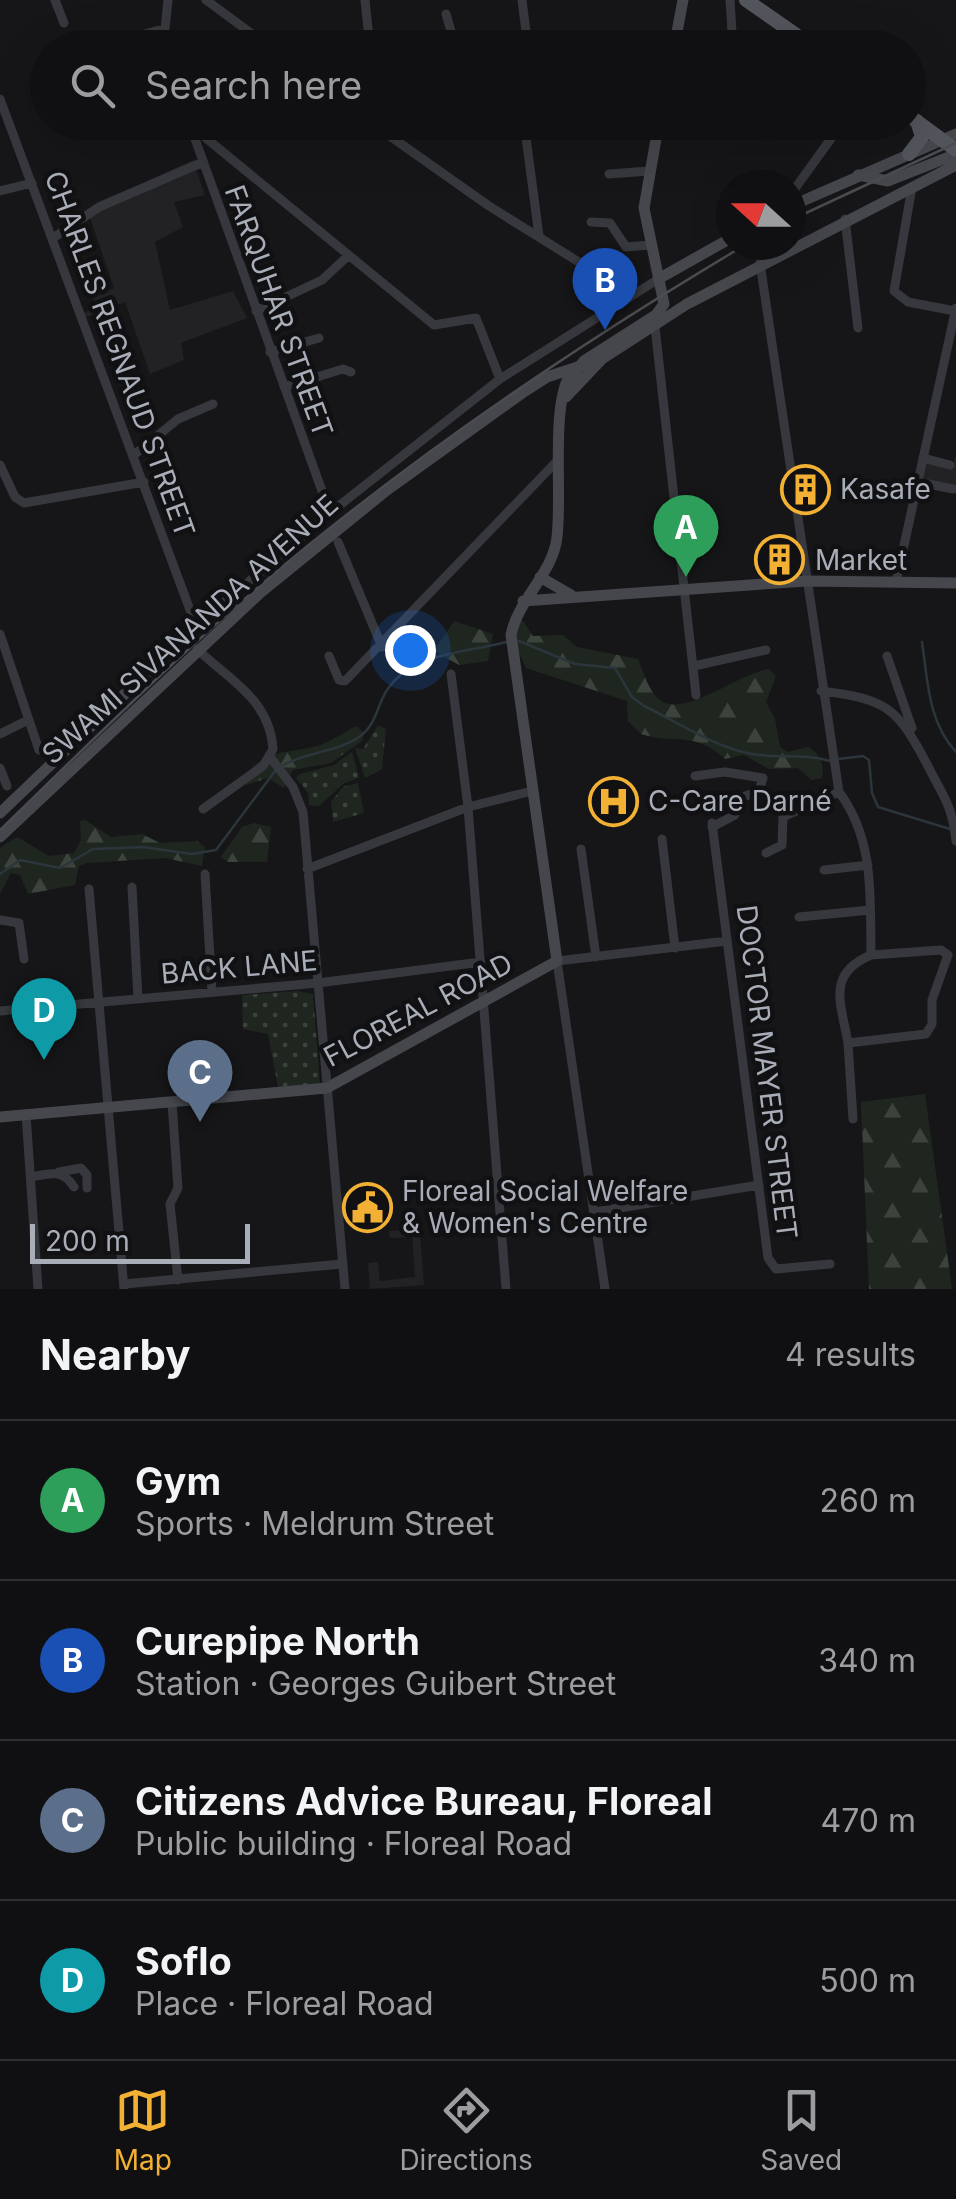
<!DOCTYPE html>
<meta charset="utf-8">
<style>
body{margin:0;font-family:Inter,sans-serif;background:#1e1e20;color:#f1f3f6}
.compass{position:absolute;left:716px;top:170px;width:90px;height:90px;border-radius:50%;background:#101012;box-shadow:0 10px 40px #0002;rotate:291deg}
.scale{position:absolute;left:30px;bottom:25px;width:220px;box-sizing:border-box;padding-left:10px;border:5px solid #a8adb8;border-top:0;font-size:28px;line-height:35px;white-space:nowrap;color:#a8adb8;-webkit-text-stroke:8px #111113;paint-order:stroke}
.you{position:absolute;left:410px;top:650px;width:35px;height:35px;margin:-25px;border:8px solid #fff;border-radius:50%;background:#1a73e8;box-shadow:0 0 0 15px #1a73e833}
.badge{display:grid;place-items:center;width:65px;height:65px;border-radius:50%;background:#f2b134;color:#fff;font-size:32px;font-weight:700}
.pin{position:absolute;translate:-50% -82px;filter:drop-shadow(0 2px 5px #0008)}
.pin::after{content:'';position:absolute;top:52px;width:35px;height:30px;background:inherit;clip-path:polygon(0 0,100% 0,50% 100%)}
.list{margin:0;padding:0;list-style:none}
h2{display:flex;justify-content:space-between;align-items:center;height:130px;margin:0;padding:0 40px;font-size:42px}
h2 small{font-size:32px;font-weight:400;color:#9c9d9f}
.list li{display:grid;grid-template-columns:65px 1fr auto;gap:30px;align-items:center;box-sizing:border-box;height:160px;padding:0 40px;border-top:2px solid #303032}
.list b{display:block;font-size:38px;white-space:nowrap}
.list p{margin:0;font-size:32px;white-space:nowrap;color:#9c9d9f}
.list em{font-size:32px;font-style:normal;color:#9c9d9f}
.icon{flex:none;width:55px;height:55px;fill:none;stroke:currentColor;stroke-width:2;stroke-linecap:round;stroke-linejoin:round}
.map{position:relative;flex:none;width:956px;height:1289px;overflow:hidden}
.search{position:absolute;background:#101012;box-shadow:0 10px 40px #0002;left:30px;right:30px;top:30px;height:110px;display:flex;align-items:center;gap:25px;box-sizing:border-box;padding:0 35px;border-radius:55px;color:#9c9d9f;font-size:38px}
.sheet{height:770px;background:#101012}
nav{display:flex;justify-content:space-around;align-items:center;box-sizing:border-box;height:140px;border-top:2px solid #303032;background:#101012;font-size:28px;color:#9c9d9f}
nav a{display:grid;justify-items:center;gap:5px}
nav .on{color:#f2b134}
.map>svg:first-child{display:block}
.built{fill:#222225}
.grass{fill:url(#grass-dots)}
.forest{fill:url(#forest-firs)}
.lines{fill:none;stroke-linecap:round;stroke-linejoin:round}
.stream{stroke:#2c353c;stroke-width:2.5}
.street{stroke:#37383d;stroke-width:9}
.secondary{stroke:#45474d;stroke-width:11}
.primary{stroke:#53555c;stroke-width:14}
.tram{stroke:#4a4c52;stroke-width:2.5}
.labels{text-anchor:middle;stroke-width:9;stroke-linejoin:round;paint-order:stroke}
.street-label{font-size:28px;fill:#a8adb8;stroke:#111113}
.poi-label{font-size:28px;fill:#a8adb8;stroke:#111113;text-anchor:start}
</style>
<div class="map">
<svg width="956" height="1289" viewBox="0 0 956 1289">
<defs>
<pattern id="grass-dots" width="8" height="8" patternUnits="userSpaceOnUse" patternTransform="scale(2.5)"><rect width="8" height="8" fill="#1e261f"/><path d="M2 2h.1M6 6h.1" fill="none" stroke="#3c433d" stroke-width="1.8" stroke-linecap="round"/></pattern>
<pattern id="forest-firs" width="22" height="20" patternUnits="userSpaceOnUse" patternTransform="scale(2.5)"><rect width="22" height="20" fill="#1e261f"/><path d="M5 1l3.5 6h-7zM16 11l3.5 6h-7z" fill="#3c433d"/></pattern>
</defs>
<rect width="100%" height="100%" fill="#161618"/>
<path class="built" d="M193,160L205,195L174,202L183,227L155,242L170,310L233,291L247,318L181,343L184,360L150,374L125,302L84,318L82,313L96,308L93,298L114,288L87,209Z
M956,454V488L920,480L925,460L952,467Z
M415,1229L420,1235L424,1285L370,1289L368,1263L378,1262L380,1281L415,1277L412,1237L390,1238L389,1231Z"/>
<path class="grass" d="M378,725L386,729L382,769L365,778L355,748L363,749Z
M352,752L359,778L344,783L319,806L309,805L308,793L296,778L300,774L334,765Z
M358,783L364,813L333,822L331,802L343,787Z
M298,991L313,994L320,1085L278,1087L268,1034L243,1029L242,995Z"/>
<path class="forest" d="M454,621L493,634L488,661L459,665L434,651Z
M517,621H523L533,636L563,635L577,647L638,659C643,671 649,692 660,700C683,719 739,673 769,669L776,676L766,702L775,719L780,747L788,752L808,747C820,753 825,765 822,778L812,780L798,768L769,769L744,755L725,759C694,730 675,745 641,734L628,721L627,701L526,668L513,640Z
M357,726L364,733L362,741L331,763L293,770L284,788L268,778L246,785L243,781C261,746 290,755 320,745C334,740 344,732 357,726Z
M85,820L111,837L142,834L160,843L197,841L205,847L202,866L165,858L87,863L79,866L75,885L28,894L20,875L11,873L0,894V848L17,837L49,856L74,853L81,840L80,821Z
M254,823L271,827L267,862H228L221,857L242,827Z
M925,1094L952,1289H869L861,1102Z"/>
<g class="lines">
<path class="stream" d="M519,641L575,664L615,668L632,697L644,706C678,722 714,747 752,754C778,759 804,753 830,761
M922,642C928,682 928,722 956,752
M838,759L863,756L869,760L872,793L878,807L950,829
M282,766C304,752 335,753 359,737C376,726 377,705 387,690C412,652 467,653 506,642
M0,874L20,860L60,868L93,849L143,847L192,854L216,850L275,771"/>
<path class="street" d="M55,0L64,23
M206,0L271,48
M365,0L370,48
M522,0L526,32
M730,0L733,48
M446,14L456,48
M92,48L163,29
M163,48L168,0
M0,99L196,626L345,501L500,379L660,278
M370,122L489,206L630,294
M524,122L539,236
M190,125L434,325L476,318L500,379
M190,125L330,513
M609,174L649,171
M912,187L894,291L908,302L955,311
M0,191L32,183
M791,194L843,122
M845,219L858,328
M591,222L610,223L626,247L651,245
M53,238L99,207L201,163
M760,263L839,792C875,840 870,898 871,955C826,974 841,1003 848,1043L926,1034L932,1024V1000L948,955L941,950L871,955
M256,311L322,280L348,256
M655,327L696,695
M270,352L319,338
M284,387L343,369L351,372
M134,455L178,419L213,404
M923,458L950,465
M0,465L15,497L24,503L144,482
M918,482L953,489
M338,542L382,647
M896,582L956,308
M0,634L39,750
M197,649C228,679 270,699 273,749L263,766L203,809
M329,656L339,680L345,681L558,460
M887,656L912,728
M694,666L766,650
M451,674L468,807L506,1289
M821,691C889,699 898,709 929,768C944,798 952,805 956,841
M0,734L28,720
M270,757L293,787L303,812L345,1289
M0,768L7,786
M695,776L725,772L763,778L759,791L735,800V815L712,827
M712,823L768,1258L776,1269L830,1264
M662,839L675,948
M581,849L596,957
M766,853L782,845L783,817L839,792
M307,869L468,807L532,791
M824,870L868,865
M205,874L212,992
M132,887L138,999
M89,889L124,1289
M799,917L870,910
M0,920L19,923L24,959
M0,1011L318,983L481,962
M848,1043L853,1119
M172,1103L178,1188L170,1204L178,1280
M26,1114L38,1289
M59,1172L81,1168L87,1175V1188
M31,1177C50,1173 63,1169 74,1187
M595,1212L759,1185
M124,1284L342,1264
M605,1289L557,961L727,941"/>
<path class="secondary" d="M674,48L683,0
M858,175L888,181L956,154
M791,206L956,134
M660,278L731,238
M566,397L602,359L687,304L956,165
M540,577L571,595
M523,601L806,581L956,583
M0,813L196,626
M0,837L260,593L387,490L525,391L547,377L602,359
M0,1117L327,1088L557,961L511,635C518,599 553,574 557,537C562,496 552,416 567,381L584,361L656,315L664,304L644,208L659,122"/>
<path class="primary" d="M746,0L815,48
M908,115L956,150
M909,154L922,137L917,121"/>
<path class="tram" d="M791,220L956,143
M0,830C105,728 210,623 325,532C457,426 599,332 745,245"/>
</g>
<defs>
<symbol id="building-ring" viewBox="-11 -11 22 22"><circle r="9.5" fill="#111113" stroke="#f2b134" stroke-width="1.5"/><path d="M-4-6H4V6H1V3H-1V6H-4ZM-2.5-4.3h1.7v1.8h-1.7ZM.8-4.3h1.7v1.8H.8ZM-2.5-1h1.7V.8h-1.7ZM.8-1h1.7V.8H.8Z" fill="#f2b134"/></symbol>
<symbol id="hospital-ring" viewBox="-11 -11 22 22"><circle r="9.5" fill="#111113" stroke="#f2b134" stroke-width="1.5"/><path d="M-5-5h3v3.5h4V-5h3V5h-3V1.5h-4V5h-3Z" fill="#f2b134"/></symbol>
<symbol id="civic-ring" viewBox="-11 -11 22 22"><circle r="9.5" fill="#111113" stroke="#f2b134" stroke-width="1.5"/><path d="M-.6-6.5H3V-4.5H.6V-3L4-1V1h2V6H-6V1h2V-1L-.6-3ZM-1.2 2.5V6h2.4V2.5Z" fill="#f2b134"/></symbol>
</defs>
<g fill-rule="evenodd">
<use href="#building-ring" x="778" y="462" width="55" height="55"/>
<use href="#building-ring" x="752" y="532" width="55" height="55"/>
<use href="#hospital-ring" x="586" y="774" width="55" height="55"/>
<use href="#civic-ring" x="340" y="1180" width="55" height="55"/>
</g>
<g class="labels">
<g class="street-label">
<text transform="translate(279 311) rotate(70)" y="10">FARQUHAR STREET</text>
<text transform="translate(120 354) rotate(70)" y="10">CHARLES REGNAUD STREET</text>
<text transform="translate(190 629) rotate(-42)" y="10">SWAMI SIVANANDA AVENUE</text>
<text transform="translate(239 967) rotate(-5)" y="10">BACK LANE</text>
<text transform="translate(418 1010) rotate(-28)" y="10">FLOREAL ROAD</text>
<text transform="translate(767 1072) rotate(83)" y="10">DOCTOR MAYER STREET</text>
</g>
<g class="poi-label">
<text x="840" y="499">Kasafe</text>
<text x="815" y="570">Market</text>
<text x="648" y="811">C-Care Darné</text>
<text x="402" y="1201">Floreal Social Welfare<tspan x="402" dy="32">&amp; Women's Centre</tspan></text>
</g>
</g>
</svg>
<svg class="compass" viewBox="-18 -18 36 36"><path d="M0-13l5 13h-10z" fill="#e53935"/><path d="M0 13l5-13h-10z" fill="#9c9d9f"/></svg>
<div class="scale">200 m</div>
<div class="you"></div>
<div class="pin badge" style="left:686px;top:577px;background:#2e9e5b">A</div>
<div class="pin badge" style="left:605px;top:330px;background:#1a4fb4">B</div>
<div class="pin badge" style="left:200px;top:1122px;background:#5c6f8a">C</div>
<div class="pin badge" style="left:44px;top:1060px;background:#0f9aa8">D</div>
<div class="search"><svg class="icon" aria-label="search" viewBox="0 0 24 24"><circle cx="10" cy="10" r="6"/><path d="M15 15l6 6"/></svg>Search here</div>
</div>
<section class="sheet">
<h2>Nearby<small>4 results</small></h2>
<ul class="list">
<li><span class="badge" style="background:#2e9e5b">A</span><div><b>Gym</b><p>Sports · Meldrum Street</p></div><em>260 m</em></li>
<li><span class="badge" style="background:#1a4fb4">B</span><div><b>Curepipe North</b><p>Station · Georges Guibert Street</p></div><em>340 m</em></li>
<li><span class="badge" style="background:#5c6f8a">C</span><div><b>Citizens Advice Bureau, Floreal</b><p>Public building · Floreal Road</p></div><em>470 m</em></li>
<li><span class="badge" style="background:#0f9aa8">D</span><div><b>Soflo</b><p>Place · Floreal Road</p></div><em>500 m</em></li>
</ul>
</section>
<nav>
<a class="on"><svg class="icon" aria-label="map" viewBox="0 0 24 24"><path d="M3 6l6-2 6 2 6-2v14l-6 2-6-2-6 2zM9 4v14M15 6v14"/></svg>Map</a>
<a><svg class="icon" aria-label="directions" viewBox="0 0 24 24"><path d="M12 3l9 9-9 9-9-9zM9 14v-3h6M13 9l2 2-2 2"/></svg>Directions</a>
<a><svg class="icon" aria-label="saved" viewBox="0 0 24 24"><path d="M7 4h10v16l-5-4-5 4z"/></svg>Saved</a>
</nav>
